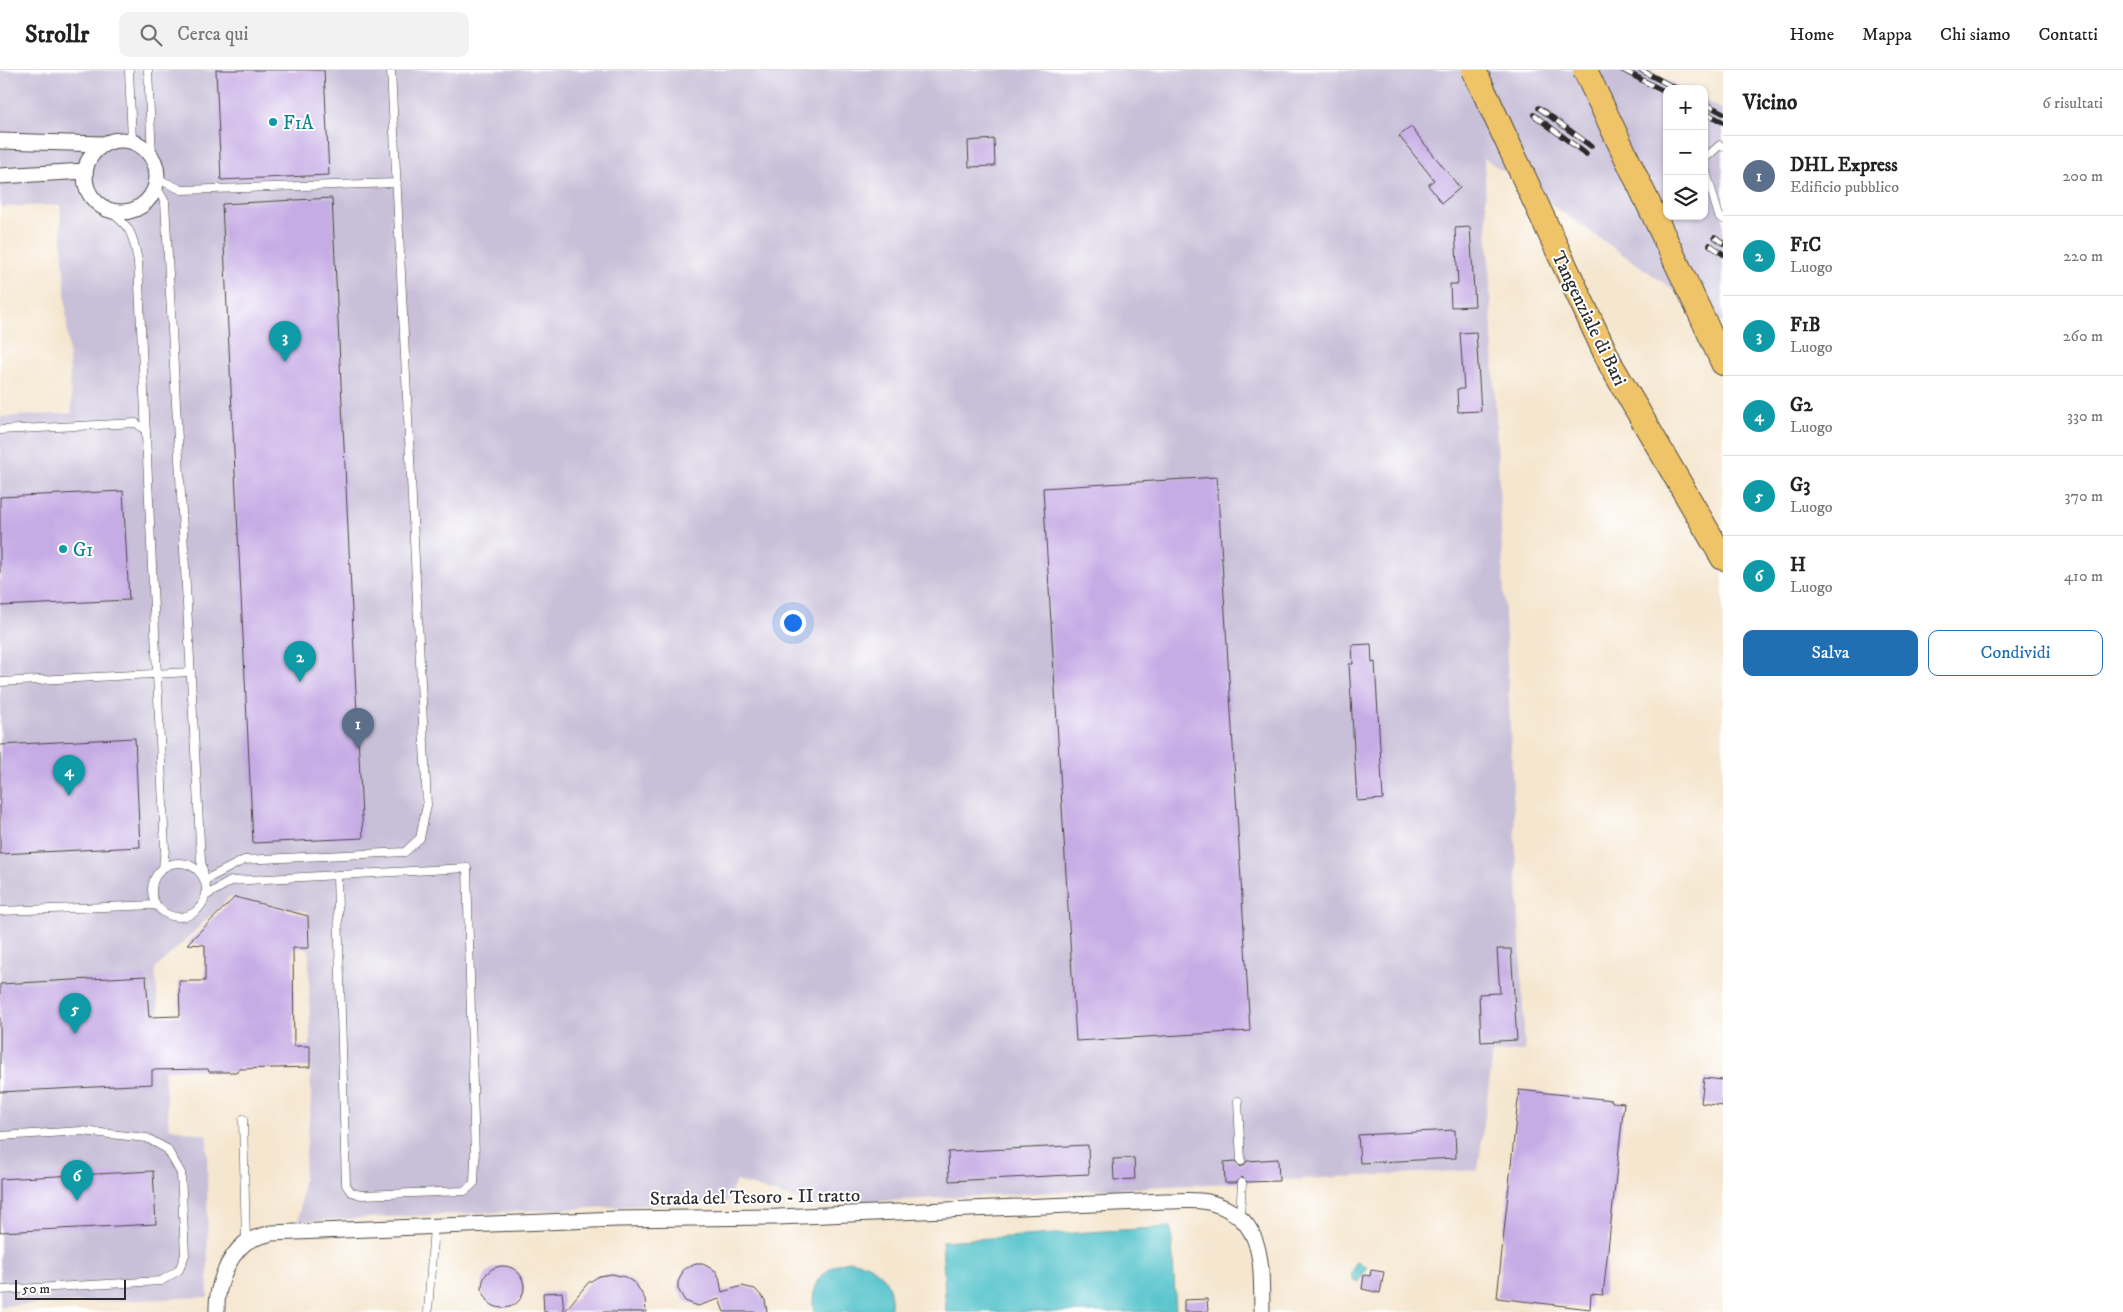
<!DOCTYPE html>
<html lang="it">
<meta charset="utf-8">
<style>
body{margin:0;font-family:"IM FELL DW Pica",serif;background:#f2f2f2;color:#222}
.controls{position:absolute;right:15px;top:15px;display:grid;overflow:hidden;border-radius:10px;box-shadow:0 1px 4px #0004}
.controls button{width:45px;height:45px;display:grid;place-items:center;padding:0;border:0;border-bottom:1px solid #e0e0e0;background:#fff;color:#222;font:25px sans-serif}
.scale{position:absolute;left:15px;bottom:12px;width:111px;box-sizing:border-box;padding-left:5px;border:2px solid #2b2b2b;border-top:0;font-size:14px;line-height:18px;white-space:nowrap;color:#2b2b2b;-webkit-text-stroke:4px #fff;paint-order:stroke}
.you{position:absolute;left:792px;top:552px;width:18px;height:18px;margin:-12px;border:4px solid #fff;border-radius:50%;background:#1a73e8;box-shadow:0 0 0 8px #1a73e833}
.badge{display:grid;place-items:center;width:32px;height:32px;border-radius:50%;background:#1f6fb2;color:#fff;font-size:16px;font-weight:700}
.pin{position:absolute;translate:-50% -41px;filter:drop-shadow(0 1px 2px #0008)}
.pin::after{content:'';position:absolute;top:26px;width:18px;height:15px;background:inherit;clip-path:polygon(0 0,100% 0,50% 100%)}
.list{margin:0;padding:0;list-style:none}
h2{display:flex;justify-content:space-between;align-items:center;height:65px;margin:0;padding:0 20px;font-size:21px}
h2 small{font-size:16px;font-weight:400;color:#767676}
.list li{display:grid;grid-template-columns:32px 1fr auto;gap:15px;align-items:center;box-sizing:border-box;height:80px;padding:0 20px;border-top:1px solid #e0e0e0}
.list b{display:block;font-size:19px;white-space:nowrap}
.list p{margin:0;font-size:16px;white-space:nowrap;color:#767676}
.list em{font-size:16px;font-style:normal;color:#767676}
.actions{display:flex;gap:10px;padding:15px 20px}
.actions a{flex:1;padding:11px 0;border:1px solid #1f6fb2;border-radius:10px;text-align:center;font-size:18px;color:#1f6fb2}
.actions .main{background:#1f6fb2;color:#fff}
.icon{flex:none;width:28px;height:28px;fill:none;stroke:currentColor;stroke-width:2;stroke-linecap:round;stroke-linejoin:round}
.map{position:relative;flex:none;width:1723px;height:1242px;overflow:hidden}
header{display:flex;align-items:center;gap:30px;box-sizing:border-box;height:70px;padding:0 25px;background:#fff;border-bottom:1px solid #e0e0e0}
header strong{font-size:24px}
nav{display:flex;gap:28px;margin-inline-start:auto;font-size:18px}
.search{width:350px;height:45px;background:#f2f2f2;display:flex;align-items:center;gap:12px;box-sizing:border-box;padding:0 18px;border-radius:10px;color:#767676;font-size:19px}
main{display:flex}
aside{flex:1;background:#fff}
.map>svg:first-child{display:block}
.industrial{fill:#c8bfd8}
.water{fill:#56c4cc;stroke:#40787c}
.building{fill:#c6ace5}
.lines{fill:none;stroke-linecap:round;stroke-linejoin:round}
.service-casing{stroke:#494744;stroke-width:9}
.minor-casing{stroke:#494744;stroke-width:17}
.trunk-casing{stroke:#494744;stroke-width:26}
.service{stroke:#fff;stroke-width:8}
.minor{stroke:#fff;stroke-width:15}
.trunk{stroke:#efc469;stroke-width:24}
.rail-casing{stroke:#2b2b2b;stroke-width:5.5}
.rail{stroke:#fff;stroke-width:4;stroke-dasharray:11;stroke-linecap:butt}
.trunk-bridge-casing{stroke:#494744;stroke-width:26;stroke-linecap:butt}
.trunk-bridge{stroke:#efc469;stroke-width:24}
.culture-dot{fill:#0f9aa8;stroke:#fff;stroke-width:2}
.labels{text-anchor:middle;stroke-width:4;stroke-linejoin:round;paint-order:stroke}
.culture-label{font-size:19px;fill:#0d838f;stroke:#fff;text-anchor:start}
.street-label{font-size:19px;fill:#2b2b2b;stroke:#fff}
</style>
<header>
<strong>Strollr</strong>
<div class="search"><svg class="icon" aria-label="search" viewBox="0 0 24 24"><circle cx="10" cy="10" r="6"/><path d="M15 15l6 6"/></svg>Cerca qui</div>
<nav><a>Home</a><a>Mappa</a><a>Chi siamo</a><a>Contatti</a></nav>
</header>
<main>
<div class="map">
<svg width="1723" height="1242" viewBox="0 0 1723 1242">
<rect width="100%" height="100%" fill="#fff"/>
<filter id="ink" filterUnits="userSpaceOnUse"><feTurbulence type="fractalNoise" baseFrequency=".02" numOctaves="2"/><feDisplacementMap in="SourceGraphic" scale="10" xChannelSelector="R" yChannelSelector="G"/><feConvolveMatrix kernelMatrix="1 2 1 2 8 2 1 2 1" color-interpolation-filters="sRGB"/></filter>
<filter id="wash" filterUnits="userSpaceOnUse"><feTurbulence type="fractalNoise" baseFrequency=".0096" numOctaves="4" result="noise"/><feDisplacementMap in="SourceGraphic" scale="20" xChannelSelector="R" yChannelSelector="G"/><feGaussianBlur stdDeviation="1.12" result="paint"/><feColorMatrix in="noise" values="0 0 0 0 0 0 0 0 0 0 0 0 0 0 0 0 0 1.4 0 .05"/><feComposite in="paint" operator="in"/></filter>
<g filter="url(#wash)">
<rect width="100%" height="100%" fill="#f5e6cf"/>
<path class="industrial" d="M0,0H1647L1683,19H1667V146H1704V30L1723,40V254L1484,88L1525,981L1493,983L1478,1100L806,1135L797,1130L736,1111L727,1132L299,1151L311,1032L308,842L230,827L155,899L169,1058L207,1065L208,1227L0,1236V347L72,343L60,135L0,137Z"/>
<path class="water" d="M1171,1157L1176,1242H946L942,1171Z
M850,1191C878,1192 896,1215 890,1242H814C809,1217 824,1194 850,1191Z
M1356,1192L1367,1196L1359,1212L1353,1210L1354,1207L1351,1206Z"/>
<g id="blocks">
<path class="building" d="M216,0H324L329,105L221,110Z
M1411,57L1460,118L1442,133L1428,115L1434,110L1399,66Z
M994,69L995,96L969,97L968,71Z
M332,128L363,768L253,773L222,134Z
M1470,157L1475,236L1451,237L1450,214H1458L1455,158Z
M1476,262L1481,341L1458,342L1457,319H1464L1460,263Z
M1217,407L1250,961L1076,971L1043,418Z
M123,421L129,530L0,536V427Z
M1371,574L1372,593L1375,592L1383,729L1357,731L1349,594H1353L1352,575Z
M135,668L140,777L0,784V675Z
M235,827L308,846L309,878H293L294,976H310V997L238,999V1002H209L208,999L152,1000V1014L0,1022V914L146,906L149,947L180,946L179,911H205V875L187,874Z
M1497,879H1511L1517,970L1481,972L1479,924L1500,923Z
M1704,1008L1723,1010V1036L1701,1033Z
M1519,1020L1612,1030V1032L1624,1033L1603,1225L1591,1224L1590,1239L1497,1228Z
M1455,1060L1456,1088L1360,1093L1358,1065Z
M1088,1075L1089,1104L949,1111L948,1082Z
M1134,1088L1135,1109L1114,1110L1113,1089Z
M1278,1089L1279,1111L1247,1112L1242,1107L1236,1113H1225L1224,1092L1235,1091L1241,1097L1244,1095L1247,1091Z
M153,1101L156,1154L0,1162V1109Z
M696,1194H703L716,1201L719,1207L722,1222L742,1216L755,1219L765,1230L767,1242H724L719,1229L698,1236L685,1231L678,1219V1212L684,1199Z
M482 1217a21 21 0 1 1 42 0a21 21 0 1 1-42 0Z
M1371,1200L1384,1202L1380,1223L1362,1219L1364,1205L1370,1206Z
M612,1204L625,1207L636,1214L645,1229L646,1242H544L543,1223L562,1222L564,1242L588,1213L599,1206Z
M1207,1229L1208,1242H1184V1230Z"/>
</g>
</g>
<g filter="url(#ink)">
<use href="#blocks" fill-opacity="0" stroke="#494744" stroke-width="1"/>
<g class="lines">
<defs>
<path id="service" d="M129,0L132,71
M148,0L152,86
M1704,89L1720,75L1723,77
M1704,95L1719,146L1723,149
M158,109L182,120L397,113
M156,116L165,132L201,791L205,810L244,790L405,782L420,768L427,735L391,0
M106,139C131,156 132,162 138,191L165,779L163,798
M0,360L136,353L146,361
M0,612L191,602
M152 820a27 27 0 1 1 54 0a27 27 0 1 1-54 0Z
M207,825L231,811L467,798L475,1089L474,1113L465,1121L361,1125L351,1122L346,1115L337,805
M0,841L156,835
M1238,1031L1241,1091
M243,1049L246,1172
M0,1066L82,1061L147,1068L167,1079L181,1103L185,1185L179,1200L161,1211L0,1220
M1240,1145L1242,1113
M428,1242L434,1156"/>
<path id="minor" d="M85 106a36 36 0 1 1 72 0a36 36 0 1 1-72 0Z
M0,71L103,74
M0,106L85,101
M217,1242C216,1218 226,1189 245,1173C251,1168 263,1166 271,1163L617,1149L778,1147L1165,1131C1178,1131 1195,1129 1208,1132C1266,1146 1261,1194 1262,1242"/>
<path id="trunk" d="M1704,251L1723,293
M1611,295L1723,488"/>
</defs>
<use href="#service" class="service-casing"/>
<use href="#minor" class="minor-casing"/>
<use href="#trunk" class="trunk-casing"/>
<use href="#service" class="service"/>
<use href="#minor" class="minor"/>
<use href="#trunk" class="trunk"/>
<defs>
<path id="rail" d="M1623,0L1667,23
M1641,0L1677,19
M1704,33L1723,43
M1539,38L1591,76
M1704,42L1723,52
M1534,45L1586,84
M1715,167L1723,173
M1710,175L1723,184"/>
</defs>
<use href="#rail" class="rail-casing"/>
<use href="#rail" class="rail"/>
<defs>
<path id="trunk-bridge" d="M1474,0L1611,295
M1585,0L1704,251"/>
</defs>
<use href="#trunk-bridge" class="trunk-bridge-casing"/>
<use href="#trunk-bridge" class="trunk-bridge"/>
</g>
</g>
<g class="culture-dot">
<circle cx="273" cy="52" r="5"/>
<circle cx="63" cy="479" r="5"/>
</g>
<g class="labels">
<g class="culture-label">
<text x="283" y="59">F1A</text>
<text x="73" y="486">G1</text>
</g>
<g class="street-label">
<text transform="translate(1590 248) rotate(64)" y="7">Tangenziale di Bari</text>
<text transform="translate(755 1126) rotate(-1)" y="7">Strada del Tesoro - II tratto</text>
</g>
</g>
</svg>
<div class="controls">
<button>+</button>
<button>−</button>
<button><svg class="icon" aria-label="layers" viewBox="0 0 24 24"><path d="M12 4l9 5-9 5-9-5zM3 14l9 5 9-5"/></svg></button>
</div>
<div class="scale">50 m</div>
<div class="you"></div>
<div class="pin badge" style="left:358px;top:679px;background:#5c6f8a">1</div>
<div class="pin badge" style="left:300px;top:612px;background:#0f9aa8">2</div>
<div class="pin badge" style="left:285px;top:292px;background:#0f9aa8">3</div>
<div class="pin badge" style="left:69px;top:726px;background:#0f9aa8">4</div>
<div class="pin badge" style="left:75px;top:964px;background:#0f9aa8">5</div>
<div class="pin badge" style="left:77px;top:1131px;background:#0f9aa8">6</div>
</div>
<aside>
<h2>Vicino<small>6 risultati</small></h2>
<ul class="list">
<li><span class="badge" style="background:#5c6f8a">1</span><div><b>DHL Express</b><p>Edificio pubblico</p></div><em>200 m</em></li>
<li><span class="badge" style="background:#0f9aa8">2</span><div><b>F1C</b><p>Luogo</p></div><em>220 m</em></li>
<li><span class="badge" style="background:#0f9aa8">3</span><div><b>F1B</b><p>Luogo</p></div><em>260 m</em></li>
<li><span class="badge" style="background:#0f9aa8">4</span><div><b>G2</b><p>Luogo</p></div><em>330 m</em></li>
<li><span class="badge" style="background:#0f9aa8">5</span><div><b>G3</b><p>Luogo</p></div><em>370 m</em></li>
<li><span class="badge" style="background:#0f9aa8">6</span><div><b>H</b><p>Luogo</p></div><em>410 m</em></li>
</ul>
<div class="actions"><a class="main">Salva</a><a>Condividi</a></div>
</aside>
</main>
